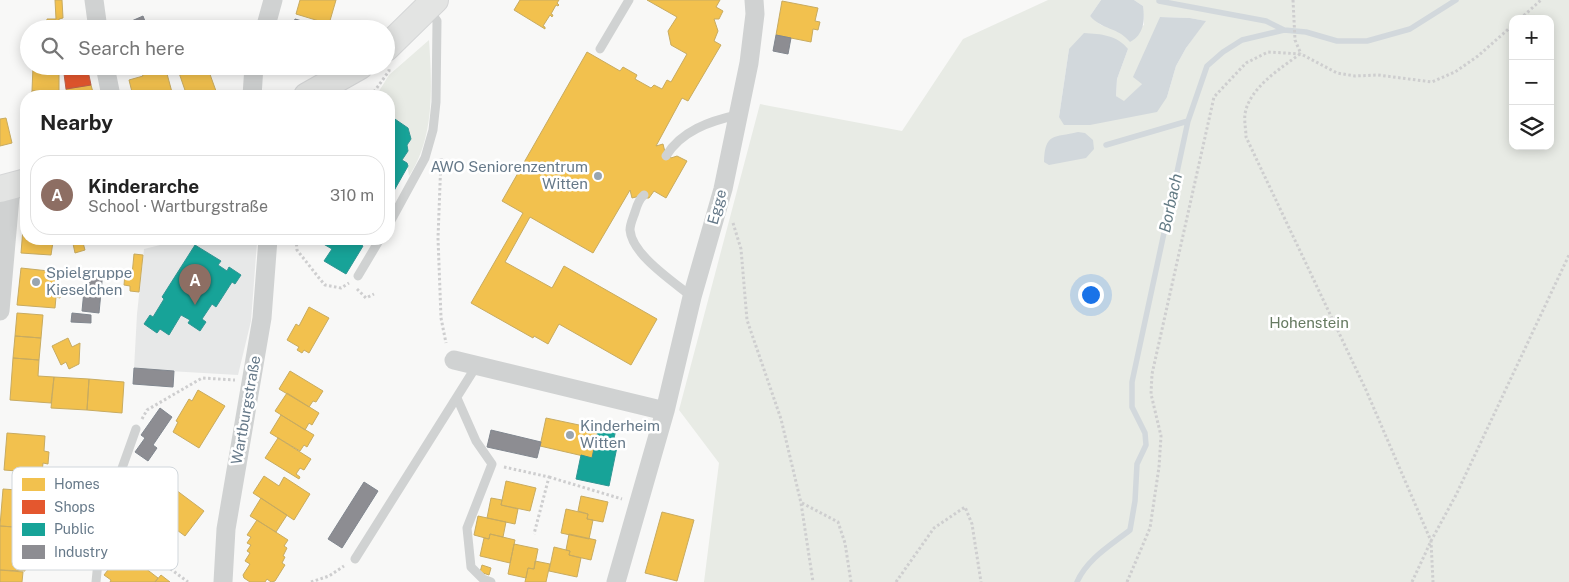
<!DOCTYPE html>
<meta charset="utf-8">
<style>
body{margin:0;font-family:"Public Sans",sans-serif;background:#f2f2f2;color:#222}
.controls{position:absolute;right:15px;top:15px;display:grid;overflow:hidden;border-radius:10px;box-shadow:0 2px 12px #0003}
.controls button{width:45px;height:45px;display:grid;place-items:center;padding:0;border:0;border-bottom:1px solid #e0e0e0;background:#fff;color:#222;font:25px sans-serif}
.you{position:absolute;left:1090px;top:294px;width:18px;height:18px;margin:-12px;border:4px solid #fff;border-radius:50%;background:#1a73e8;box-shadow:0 0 0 8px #1a73e833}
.badge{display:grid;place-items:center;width:32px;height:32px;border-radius:50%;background:#585d62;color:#fff;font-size:16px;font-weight:700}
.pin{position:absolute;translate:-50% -41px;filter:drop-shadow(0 1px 2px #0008)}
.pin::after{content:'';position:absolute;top:26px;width:18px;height:15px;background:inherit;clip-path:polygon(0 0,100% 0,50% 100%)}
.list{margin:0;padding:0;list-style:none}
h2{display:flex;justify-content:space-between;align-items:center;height:65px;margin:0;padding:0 20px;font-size:21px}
h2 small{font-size:16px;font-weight:400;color:#767676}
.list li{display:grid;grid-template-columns:32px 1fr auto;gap:15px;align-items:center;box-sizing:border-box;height:80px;margin:0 10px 10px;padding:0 10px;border:1px solid #e0e0e0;border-radius:20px}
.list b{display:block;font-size:19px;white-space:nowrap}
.list p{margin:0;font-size:16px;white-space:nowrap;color:#767676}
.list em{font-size:16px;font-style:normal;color:#767676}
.icon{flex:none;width:28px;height:28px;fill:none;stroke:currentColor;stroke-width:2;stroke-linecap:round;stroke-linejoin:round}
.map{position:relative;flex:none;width:1569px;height:582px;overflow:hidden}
.search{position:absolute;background:#fff;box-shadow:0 2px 12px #0003;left:20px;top:20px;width:375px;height:55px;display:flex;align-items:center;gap:12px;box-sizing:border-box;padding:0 18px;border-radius:28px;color:#767676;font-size:19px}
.panel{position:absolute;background:#fff;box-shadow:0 2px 12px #0003;left:20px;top:90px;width:375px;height:155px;border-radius:20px}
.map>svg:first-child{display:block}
.built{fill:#e7e8e8}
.green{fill:#e8ebe5;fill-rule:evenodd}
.water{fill:#d2d8dc}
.homes{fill:#f2c14e;stroke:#c8ab60}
.shops{fill:#e4572e;stroke:#be6149}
.public{fill:#17a398;stroke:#2f9694}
.industry{fill:#8d8d92;stroke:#81878f}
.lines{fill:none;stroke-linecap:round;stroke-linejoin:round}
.stream{stroke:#d2d8dc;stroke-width:5.5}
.secondary-casing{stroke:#d5d6d7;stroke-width:28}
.path{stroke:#cececf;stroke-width:3;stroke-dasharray:2.5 2.5;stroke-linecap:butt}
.service{stroke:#d0d2d2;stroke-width:9}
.minor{stroke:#d0d2d2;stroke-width:19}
.secondary{stroke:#e3e4e3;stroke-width:26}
.poi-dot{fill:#99a5b0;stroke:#fff;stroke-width:2}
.labels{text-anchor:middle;stroke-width:5;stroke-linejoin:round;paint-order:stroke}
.poi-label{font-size:15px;fill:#667989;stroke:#fff;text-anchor:start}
.street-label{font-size:15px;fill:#667989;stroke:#fff}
.park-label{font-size:15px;fill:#667a61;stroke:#fff}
.water-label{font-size:16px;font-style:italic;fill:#627a84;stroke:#fff}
.key{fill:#fff;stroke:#d1d7dc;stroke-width:1}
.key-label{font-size:14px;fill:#667989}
</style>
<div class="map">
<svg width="1569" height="582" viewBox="0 0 1569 582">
<rect width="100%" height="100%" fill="#f8f8f7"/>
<path class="built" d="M184,239H245L257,242L251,321L238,375L134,369L137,314L144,249Z"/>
<path class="green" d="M1048,0H1101L1090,16L1101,25L1120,31L1126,36L1144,25L1143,6L1134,0H1569V582H704L719,463L679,410L760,104L902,131L963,39ZM1160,17L1190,18L1205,21L1186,48L1176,66L1167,97L1059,117L1069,49H1128L1117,79L1116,96L1124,102L1142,84ZM1513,19H1550V146H1513Z
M429,40C432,85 435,137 409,176L407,163L402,160L408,151L407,145L411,139L408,128L389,115V96H376L389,75Z"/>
<path class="water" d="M1101,0H1134L1143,6C1145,20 1144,35 1130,42C1118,27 1102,30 1090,16Z
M1160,17L1190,18L1206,21L1186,48L1176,66L1167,97L1157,112L1090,125H1064L1059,117L1069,49L1084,33C1101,34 1117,35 1128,49L1117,79L1116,96L1124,101L1142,84L1133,77Z
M1078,132L1085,133L1093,140L1094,149L1086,158L1049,165L1044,162C1045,132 1054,138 1078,132Z"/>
<path class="homes" d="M55,0H62L63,18L59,19V29H46L47,19H56Z
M300,0H336L329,24L296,14Z
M520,0H559L557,3L559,5L558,6L556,5L551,14L553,15L552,17L550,15L543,26L545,27V29L514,10Z
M647,0H720L716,7L723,11L719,19H714L718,31L714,41L721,45L688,101L682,98L656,146L663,144L666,156L670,155L671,158L677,156L687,161L666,198L654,191L649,198H645L644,195L632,198L630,190L593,253L530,217L505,262L552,288L564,266L657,319L631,365L559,324L548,344L534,336L533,338L471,303L523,213L502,201L587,52L620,71L623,67L637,75L635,79L651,88L654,85L662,89L667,80L671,82L687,54L671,45L668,31L677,17Z
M782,1L818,8L815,21L820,22L818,30L813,29L811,42L776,35Z
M33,66H59V92L32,91Z
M187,66H207L216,91L202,96H187L178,70Z
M148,69L149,72L155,70L156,73L166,70L173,96H133L129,80L143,76L140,71Z
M91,85L94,96H68L66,89Z
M32,91L59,92L60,96H31Z
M6,118L12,143L0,146V119Z
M26,213V239H56L53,242L51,255L21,253L24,216Z
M72,239H82L85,250L75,253Z
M134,254L143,255L139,292L130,291V286L124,285L125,274L132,275Z
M21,268L58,272L56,287L61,288L60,298L56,297L55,308L17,305Z
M309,307L329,318L309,353L304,350L302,353L297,350L299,347L287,340L296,324L299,326Z
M17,313L43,315L41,338L15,336Z
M15,336L41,338L39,360L13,358Z
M68,338L72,347L80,343L79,364L69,369L66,362L61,365L52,346Z
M13,358L39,360L38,376L54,377L51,403L10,400Z
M290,371L323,391L316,402L313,401L309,407L279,389Z
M54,377L89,379L87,410L51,408Z
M89,379L124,382L122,413L87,410Z
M198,390L225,406L199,448L173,432L178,422L176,421L189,399L192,401Z
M287,393L319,413L312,425L309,423L305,430L275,411Z
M281,415L314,435L307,447L304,445L300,451L270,433Z
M546,418L598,429L592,458L540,446Z
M7,433L45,436L44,451L49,452L48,464L43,463L42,473L4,470Z
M278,438L311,459L304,470L300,468L296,474L300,477L299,479L265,458Z
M264,476L279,486L284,477L310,494L294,520L253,493Z
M506,481L536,488L530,511L501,505Z
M3,489L31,491L29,528L0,526Z
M176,490L204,511L185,536L158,516Z
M581,496L608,502L603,522L587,519L588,514L578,511Z
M261,498L287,515L276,532L250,516Z
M491,498L502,500L501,505L518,509L515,524L487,518Z
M566,509L588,514L587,519L593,520L589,539L561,533Z
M662,512L694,520L677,581L645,573Z
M478,516L506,522L503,537L490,534L489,539L474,535Z
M257,520L288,540L284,546L287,548L283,556L285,557L282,563L285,565L275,581L271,582L267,579L265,582H250L244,578L243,575L250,564L245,561L250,553L247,551L251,545L247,543L251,537L247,535Z
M0,526L29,528L25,571L0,570Z
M490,534L515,540L510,563L480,556L484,538L489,539Z
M569,534L596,540L591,560L569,555L570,551L566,550Z
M514,544L538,549L534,569L528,568L526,578L508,574Z
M554,547L570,551L569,555L581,558L577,577L549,571Z
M123,551L158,578L155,582H110L111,580L104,575Z
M535,561L550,564L546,582H525L528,568L534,569Z
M482,565L491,568L489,575L480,572Z
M0,570L23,572L22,582H0Z
M161,575L170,582H155Z"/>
<path class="shops" d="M63,66H87L91,85L66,89Z"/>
<path class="public" d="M389,115L408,128L411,139L407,145L408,151L402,160L407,163L408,166L391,196L389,197Z
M315,239H353L363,246L346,274L324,261L332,249Z
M195,245L221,261L218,265L227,271L229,267L241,275L235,284L232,282L216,307L212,304L202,319L206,322L200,331L188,323L190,320L181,315L169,335L160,329L157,333L144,324L150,315L153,317L164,299L162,297Z
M599,426L616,430L612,446L617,447L609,486L576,479L581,455L592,458Z"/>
<path class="industry" d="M143,16L148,29H129L127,23Z
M295,19L309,23L308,29H292Z
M776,35L791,38L788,54L773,51Z
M86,270L103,271L99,313L82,311Z
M72,313L91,315V323L71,322Z
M134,368L174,371L173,387L133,384Z
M160,408L172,417L153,445L157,448L148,461L135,452L145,438L141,435Z
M491,430L541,442L537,458L487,447Z
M364,482L378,491L342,548L328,539Z"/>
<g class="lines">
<path class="stream" d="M1159,1L1266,21L1284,30
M1106,145L1188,121
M1077,582C1087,559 1111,545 1130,530L1135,501L1137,464L1146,445L1145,433L1132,407V382L1188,121L1207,66L1223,52L1242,40L1284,30L1306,32L1337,41H1367L1410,29L1456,0"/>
<defs>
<path id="secondary" d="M386,48L435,0
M307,96L360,66
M0,189L26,182"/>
</defs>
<use href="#secondary" class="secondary-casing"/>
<path class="path" d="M1293,0L1295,40L1301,54
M1520,19L1541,0
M1300,54C1281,68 1249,88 1245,114C1244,121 1246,130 1246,137L1366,390L1431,541L1433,582
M371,96L389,71V69
M441,158L438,238L441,318L446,343
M733,223L741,249L747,320L781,419L801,503L813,582
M296,239L297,250L319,278L325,285L341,288L349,283
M357,289L366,298L374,294
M142,419L147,410L202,378L235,380
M504,467L549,477L534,534
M549,477L622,499
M802,503L838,522L845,543L851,582
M111,551L117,553L122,547L140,546L188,582
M311,582L329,576L344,566
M896,582L934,528L965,507L972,524L981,582
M1127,582L1150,528L1159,467L1161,436L1151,394L1152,374L1214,97L1246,63L1268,52L1301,54L1337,73L1355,76L1378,75L1432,82L1455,72L1478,56L1513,25
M1412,582L1431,541L1456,495L1569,255"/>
<path class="service" d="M600,49L629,0
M666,156C681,131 710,121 737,115
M644,195C639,199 637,205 635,212C633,218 630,224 630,230C632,255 674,282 692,297
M389,224L425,158L433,130L436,102L437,21L429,10
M358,276L380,239
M457,398L476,441L492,464L467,528L471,567L483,579L491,582
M355,559L477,365
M96,582L100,542L111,499L136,429"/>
<path class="minor" d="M94,0L98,29
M265,29L273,0
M105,66L111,96
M252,96L254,66
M0,311L11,186
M454,360L665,411
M223,582L226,529L262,318L268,239
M616,582L665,411L692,297L723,189L749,63L755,14L754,0"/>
<use href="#secondary" class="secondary"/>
</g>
<g class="poi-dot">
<circle cx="598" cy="176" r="5"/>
<circle cx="36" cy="282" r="5"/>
<circle cx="570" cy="435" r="5"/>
</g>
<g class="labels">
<g class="poi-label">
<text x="588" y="172" text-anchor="end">AWO Seniorenzentrum<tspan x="588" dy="17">Witten</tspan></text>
<text x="46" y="278">Spielgruppe<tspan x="46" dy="17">Kieselchen</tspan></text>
<text x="580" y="431">Kinderheim<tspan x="580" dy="17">Witten</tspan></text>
</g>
<g class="street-label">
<text transform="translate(717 207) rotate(-75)" y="5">Egge</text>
<text transform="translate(246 410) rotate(-80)" y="5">Wartburgstraße</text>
</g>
<g class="park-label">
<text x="1309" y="328">Hohenstein</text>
</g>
<g class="water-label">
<text transform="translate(1170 203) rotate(-78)" y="6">Borbach</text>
</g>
</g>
<rect x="12" y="467" width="166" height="103" rx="8" class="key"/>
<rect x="22" y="478" width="23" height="13" fill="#f2c14e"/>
<rect x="22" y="500" width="23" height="14" fill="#e4572e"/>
<rect x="22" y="523" width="23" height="13" fill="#17a398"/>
<rect x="22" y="545" width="23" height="14" fill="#8d8d92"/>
<g class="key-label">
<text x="54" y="489">Homes</text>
<text x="54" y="512">Shops</text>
<text x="54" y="534">Public</text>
<text x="54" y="557">Industry</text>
</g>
</svg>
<div class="controls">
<button>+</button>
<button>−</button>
<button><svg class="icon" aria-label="layers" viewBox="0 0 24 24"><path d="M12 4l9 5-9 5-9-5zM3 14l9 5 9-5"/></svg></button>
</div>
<div class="you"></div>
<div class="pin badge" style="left:195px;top:305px;background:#8d6e63">A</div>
<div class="search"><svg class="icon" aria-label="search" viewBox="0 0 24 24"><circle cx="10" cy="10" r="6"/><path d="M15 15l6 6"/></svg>Search here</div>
<section class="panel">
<h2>Nearby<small></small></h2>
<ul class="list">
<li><span class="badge" style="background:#8d6e63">A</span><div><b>Kinderarche</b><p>School · Wartburgstraße</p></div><em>310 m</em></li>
</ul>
</section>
</div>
